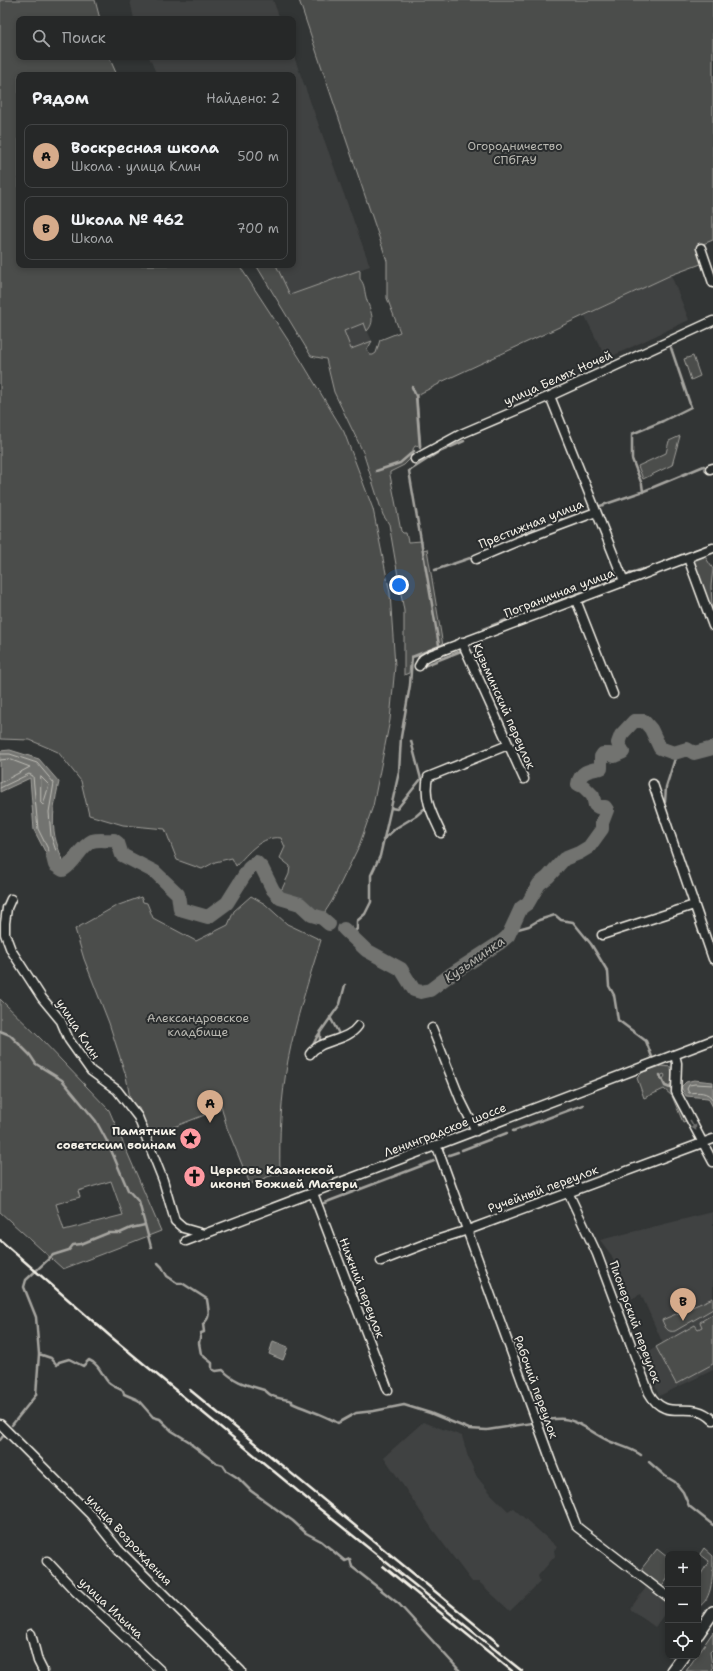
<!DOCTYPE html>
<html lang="ru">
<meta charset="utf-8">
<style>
body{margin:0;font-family:"Shantell Sans",sans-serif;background:#2e3030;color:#f1f3f6}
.controls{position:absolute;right:12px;bottom:12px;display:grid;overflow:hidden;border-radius:8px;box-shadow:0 2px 6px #0003}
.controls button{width:36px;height:36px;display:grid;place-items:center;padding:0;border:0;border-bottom:1px solid #424445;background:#262828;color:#f1f3f6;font:20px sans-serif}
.you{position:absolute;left:399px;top:585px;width:14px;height:14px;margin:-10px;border:3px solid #fff;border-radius:50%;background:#1a73e8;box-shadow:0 0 0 6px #1a73e833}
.badge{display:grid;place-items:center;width:26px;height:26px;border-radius:50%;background:#d6ab8b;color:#111;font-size:13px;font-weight:700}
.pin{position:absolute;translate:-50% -33px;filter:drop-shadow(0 1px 2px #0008)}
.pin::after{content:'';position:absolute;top:21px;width:14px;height:12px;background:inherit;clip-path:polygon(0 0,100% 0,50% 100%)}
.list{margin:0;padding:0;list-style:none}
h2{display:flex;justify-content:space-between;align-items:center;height:52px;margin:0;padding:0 16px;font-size:17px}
h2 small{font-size:13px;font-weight:400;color:#a4a6a8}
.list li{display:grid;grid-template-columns:26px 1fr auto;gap:12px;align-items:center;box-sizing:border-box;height:64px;margin:0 8px 8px;padding:0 8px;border:1px solid #424445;border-radius:8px}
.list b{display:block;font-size:15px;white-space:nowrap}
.list p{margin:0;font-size:13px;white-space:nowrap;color:#a4a6a8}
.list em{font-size:13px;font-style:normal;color:#a4a6a8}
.icon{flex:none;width:22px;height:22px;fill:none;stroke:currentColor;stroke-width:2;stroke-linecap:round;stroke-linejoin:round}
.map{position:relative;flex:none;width:713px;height:1671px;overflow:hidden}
.search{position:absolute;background:#262828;box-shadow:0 2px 6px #0003;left:16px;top:16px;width:280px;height:44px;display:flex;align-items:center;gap:10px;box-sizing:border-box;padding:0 14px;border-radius:8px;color:#a4a6a8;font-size:15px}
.panel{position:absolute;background:#262828;box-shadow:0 2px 6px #0003;left:16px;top:72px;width:280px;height:196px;border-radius:8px}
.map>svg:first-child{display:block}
.built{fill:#404242}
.green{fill:#4b4d4c;stroke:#a09f9a;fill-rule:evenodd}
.water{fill:#727370;stroke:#a6a5a0}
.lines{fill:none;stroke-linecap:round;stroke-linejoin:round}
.shore{stroke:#c0bfb8;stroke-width:1}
.stream{stroke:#a6a5a0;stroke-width:2.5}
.river{stroke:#727370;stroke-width:14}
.street-casing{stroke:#f4f1e8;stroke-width:11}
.secondary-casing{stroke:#f4f1e8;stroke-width:14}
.street{stroke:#2a2d2e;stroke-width:8}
.secondary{stroke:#2a2d2e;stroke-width:11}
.rail{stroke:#f4f1e8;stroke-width:2.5}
.oneway{fill:#71726f}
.labels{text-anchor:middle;stroke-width:4;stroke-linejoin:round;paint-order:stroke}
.park-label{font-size:12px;fill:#b9b8b1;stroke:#2a2d2e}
.street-label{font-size:12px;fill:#f4f1e8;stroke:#2a2d2e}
.poi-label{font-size:12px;font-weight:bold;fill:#f4f1e8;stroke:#2a2d2e;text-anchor:end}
.water-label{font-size:13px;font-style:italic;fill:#b3b2ac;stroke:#2a2d2e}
</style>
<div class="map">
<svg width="713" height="1671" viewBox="0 0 713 1671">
<rect width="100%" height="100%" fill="#323535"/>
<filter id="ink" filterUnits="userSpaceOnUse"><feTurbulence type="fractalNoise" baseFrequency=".025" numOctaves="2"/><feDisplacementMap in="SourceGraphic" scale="8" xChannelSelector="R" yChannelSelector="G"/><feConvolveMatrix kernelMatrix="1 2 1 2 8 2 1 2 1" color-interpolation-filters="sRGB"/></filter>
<g filter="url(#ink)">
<path class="built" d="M130,0H273L280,19H134Z
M293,54L370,266L290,295L276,265H293V75H157L149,57H293Z
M671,275L689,320L606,359L585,316Z
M364,323L372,341L351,350L344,331Z
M713,1212V1370L659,1396L643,1354L663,1344L641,1294L627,1301L612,1256L600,1240Z
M423,1422L462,1436L468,1457L477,1477L492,1495L508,1511L513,1508L557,1547L554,1550L555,1556L538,1576L540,1582L510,1611L479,1582H472L433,1530L384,1457Z
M647,1586L668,1602V1609L655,1627L630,1609Z"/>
<path class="green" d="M0,0H95L100,19H19V57H109L117,75H19V265H239L299,357L344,432L373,509L390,593L395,666L390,720L373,806L359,846L332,901L323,915C313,913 309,906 301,902C291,897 283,898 275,890L282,889L289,874L290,866L280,858L285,847L281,838C262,835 248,853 236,866L232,858L215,862L202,869L177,860L165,829L123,825L89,815L81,781L58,752L30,740L0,739Z
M299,0H713V240L698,246L705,269L703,270L701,264L671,275L439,383V384L417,395L421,447L415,446L413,449L414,455L404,465L390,472V475L401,531L403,533H406L408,542L422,541L423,550L427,549L443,646L415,657L411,656L409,673L404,675V611L389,524L383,515L363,452L334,392L326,359L311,356L256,265H276L290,295L360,270V279C365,285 364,289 366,297C368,307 378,320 367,331L364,323L344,331L351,349L372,341L367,350L370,355H373L376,353L380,340L400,332L387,298V261Z
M693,356L700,376L691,380L684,359Z
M680,436L672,465L643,479L638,466L666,453L669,441Z
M704,555L713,569L711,586L713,621L694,564L695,558Z
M251,896L265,904L287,924L321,940C309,979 296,1019 288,1060C281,1098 279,1136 280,1174L270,1176L250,1184L227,1128L221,1105L219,1106L220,1109L153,1135L148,1130L139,1108L134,1106L130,1098L126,1076L109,1023L84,959L75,929L116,906L141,897L143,902L147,903L153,918L196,941L228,925L234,911Z
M0,999L41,1039L109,1110L161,1231L63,1269L0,1212ZM111,1181L123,1215L64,1230L56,1204L80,1197L78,1191Z
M661,1066L671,1067L673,1084H670V1087L665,1085L663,1079L665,1076L664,1074L660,1076L665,1086L673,1088L688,1120L683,1122L672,1096L664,1089L644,1098L637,1078L643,1072Z
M713,1298V1309L675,1331C667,1333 665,1327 662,1320Z
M713,1314V1364L676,1384L656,1347L695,1325L698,1329L702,1327L700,1322Z
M704,1548L713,1556C713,1573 713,1600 698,1607V1579L709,1561L700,1554Z
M657,1549L667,1557L668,1577L661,1587L642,1573V1568Z
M713,1632V1649L710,1652L713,1671H686Z"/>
<path class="water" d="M10,750L39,759L59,782C55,800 51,818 55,837C58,849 63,858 63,870L54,869L34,830L30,778L0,792V751Z
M694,1080L713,1082V1107L708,1098L686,1096L681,1087L686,1082Z
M273,1341L288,1347L283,1360L269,1354Z"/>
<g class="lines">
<path class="shore" d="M0,754H10L37,763L54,783L49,812L51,836L59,860L58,864L55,863L38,829L33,776L29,774L0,788
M0,760L9,759L30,767L0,783
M41,777L49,785L43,805L41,803Z
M713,1085L695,1084L689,1085L687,1089L689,1093C698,1092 708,1091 713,1100"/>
<path class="stream" d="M412,387L416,396L420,448
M376,471L400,463L414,451
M641,482L632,459V434L663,421L691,407L671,348
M642,484L643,492
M600,506L644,491L704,466
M558,521L562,519
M519,533L535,528
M692,551L713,544
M664,562L684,554
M651,566L657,565
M435,570L476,556
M625,575L643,569
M589,589L617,578
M548,604L582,592
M527,612L533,610
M483,629L514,617
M439,645L409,471L437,453L464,441
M421,667L461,651
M665,802L666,787L677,752
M391,808L397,809L421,779L411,741
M383,840L396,828L416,816L424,809
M351,935L357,929V921L365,914L371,902V875L380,856L399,772L401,737L410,685L412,657L442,645
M508,936L518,929L529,926L539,920L555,915L561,920L573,922L591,944L608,972L609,986L614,995L618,1020L646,1041L652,1057
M330,1017L338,1032
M0,1031L10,1035L30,1055L36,1064L62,1080L96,1121L109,1145
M320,1033V1043
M313,1045L317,1037L340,1004L345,985
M660,1075L665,1086L670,1088
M513,1131L583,1105
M111,1150L128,1190L139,1202L151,1247
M462,1150L507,1133
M449,1155L458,1152
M324,1203L434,1161
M145,1225L131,1228L120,1233H108L81,1244L73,1245L69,1250L53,1255L26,1280L24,1287L36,1317L39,1354L51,1358L57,1365L59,1362L69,1359L83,1366L89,1360C99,1364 102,1375 108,1382C112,1386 118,1388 123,1391L124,1394L138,1400L153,1417L160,1419L172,1431L190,1442L192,1445L216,1463L223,1465L227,1471L238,1478L251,1491L293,1521L306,1533L321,1541L345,1561L350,1559L352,1567L399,1604L460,1671
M158,1263L162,1267L167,1276L177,1283H182L207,1299C208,1309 212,1317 203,1324L204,1332L201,1333L199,1343L201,1354L212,1363V1369L216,1371L223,1370C234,1382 248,1385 264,1390C267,1391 268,1394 271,1395C277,1399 286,1399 292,1401V1403C307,1410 323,1414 338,1423L356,1413L374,1411L404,1405L430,1413L469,1429L487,1430L532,1423
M542,1421C549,1420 557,1418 564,1419C580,1421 595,1435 609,1441C620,1446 631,1448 641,1455
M12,1425L36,1395L39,1354
M0,1440L4,1435
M649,1462L665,1476L675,1482L683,1492L689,1506L713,1525"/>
<path class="river" d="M53,857L55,865L63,870C75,863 80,847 92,841C99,839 108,841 114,840L118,843L122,855L155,872L178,894L180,909L208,917L227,903L249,868L256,862L262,868L273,890L280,898L300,904L312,915L322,918L329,924
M344,929L366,950L401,969L414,990L421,992L430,990L450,975L501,942L508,936L521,908L528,903L539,884L548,877L564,859L579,853L589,847L602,829V823L607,810L605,807H598L595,805L593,796L584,787L578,784C580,771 590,770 601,768V757L603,754H610L614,756L623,752L618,743L621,735L634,721H644L651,729L660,748L674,753L687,749L694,753L713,748"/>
<defs>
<path id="street" d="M701,248L713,283
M550,396L624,581
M415,459L461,434L550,396L713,321
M710,469L713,468
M688,558L713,626
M476,559L516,542L596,512
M576,600L613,694
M462,642L524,779
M419,666L423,659L430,655L713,548
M653,784L713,959
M441,833C432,814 423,798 428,777L508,745
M11,899L7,908L5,923V934L11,950L42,998L61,1021L69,1040L91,1071L117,1090L138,1117L163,1180L175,1221L183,1228L204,1234
M602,935L694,905
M432,1028L461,1101L476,1131
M310,1054C321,1039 347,1042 358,1026
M675,1055L677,1063L676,1092L713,1162
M437,1147L552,1464L577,1527L668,1597
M568,1192L597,1254L649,1393C667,1425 690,1397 713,1420
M313,1193L388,1390
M186,1241L713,1040
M381,1261L430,1242L468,1230L713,1139
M0,1424L91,1515L118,1549L241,1671
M47,1561L75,1591L161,1671
M31,1634L38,1661L43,1671"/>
<path id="secondary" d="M698,1634L713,1612
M672,1671L683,1656"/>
</defs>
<use href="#street" class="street-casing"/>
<use href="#secondary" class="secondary-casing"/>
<use href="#street" class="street"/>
<use href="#secondary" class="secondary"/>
<path class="rail" d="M0,1240L110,1336L311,1502L522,1671
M190,1390L499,1644
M383,1566L512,1671"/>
</g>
<defs><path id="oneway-solid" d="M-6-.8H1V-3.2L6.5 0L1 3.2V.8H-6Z"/></defs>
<use class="oneway" href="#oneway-solid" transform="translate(693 1125) rotate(60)"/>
</g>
<defs>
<symbol id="sight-disc" viewBox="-11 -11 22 22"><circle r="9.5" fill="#ff9aa2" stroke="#2a2d2e"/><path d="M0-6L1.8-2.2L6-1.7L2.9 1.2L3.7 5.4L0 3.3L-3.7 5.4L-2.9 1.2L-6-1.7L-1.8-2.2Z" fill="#111"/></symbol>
<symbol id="church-disc" viewBox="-11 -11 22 22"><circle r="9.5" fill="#ff9aa2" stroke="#2a2d2e"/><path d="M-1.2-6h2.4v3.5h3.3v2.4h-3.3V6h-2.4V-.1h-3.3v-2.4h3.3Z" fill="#111"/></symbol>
</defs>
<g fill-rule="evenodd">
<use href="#sight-disc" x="178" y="1126" width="25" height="25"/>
<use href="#church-disc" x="182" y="1164" width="25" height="25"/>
</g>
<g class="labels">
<g class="park-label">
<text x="515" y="150">Огородничество<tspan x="515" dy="14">СПбГАУ</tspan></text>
<text x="198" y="1022">Александровское<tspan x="198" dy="14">кладбище</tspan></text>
</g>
<g class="street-label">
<text transform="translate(558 378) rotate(-24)" y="4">улица Белых Ночей</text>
<text transform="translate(531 524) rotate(-22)" y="4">Престижная улица</text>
<text transform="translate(559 593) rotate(-21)" y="4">Пограничная улица</text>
<text transform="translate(504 706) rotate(66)" y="4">Кузьминский переулок</text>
<text transform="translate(78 1029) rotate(57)" y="4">улица Клин</text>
<text transform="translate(445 1130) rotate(-21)" y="4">Ленинградское шоссе</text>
<text transform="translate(543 1189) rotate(-20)" y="4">Ручейный переулок</text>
<text transform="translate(362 1288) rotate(69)" y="4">Нижний переулок</text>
<text transform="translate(635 1322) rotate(70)" y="4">Пионерский переулок</text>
<text transform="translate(536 1387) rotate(70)" y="4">Рабочий переулок</text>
<text transform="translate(129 1540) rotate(47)" y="4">улица Возрождения</text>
<text transform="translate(111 1608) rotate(43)" y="4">улица Ильича</text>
</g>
<g class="poi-label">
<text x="176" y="1135">Памятник<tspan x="176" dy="14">советским воинам</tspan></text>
<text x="210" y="1174" text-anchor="start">Церковь Казанской<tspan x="210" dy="14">иконы Божией Матери</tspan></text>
</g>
<g class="water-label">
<text transform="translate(474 959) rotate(-35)" y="5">Кузьминка</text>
</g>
</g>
</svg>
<div class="controls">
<button>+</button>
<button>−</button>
<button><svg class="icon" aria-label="locate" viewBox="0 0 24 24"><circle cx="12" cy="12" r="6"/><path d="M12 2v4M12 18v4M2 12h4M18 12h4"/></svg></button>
</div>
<div class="you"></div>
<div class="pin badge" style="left:210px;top:1123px">A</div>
<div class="pin badge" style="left:683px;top:1321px">B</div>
<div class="search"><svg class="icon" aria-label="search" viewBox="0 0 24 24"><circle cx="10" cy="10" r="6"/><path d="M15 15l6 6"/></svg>Поиск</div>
<section class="panel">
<h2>Рядом<small>Найдено: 2</small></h2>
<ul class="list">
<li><span class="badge">A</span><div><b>Воскресная школа</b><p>Школа · улица Клин</p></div><em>500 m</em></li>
<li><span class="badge">B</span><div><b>Школа № 462</b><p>Школа</p></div><em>700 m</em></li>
</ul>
</section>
</div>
